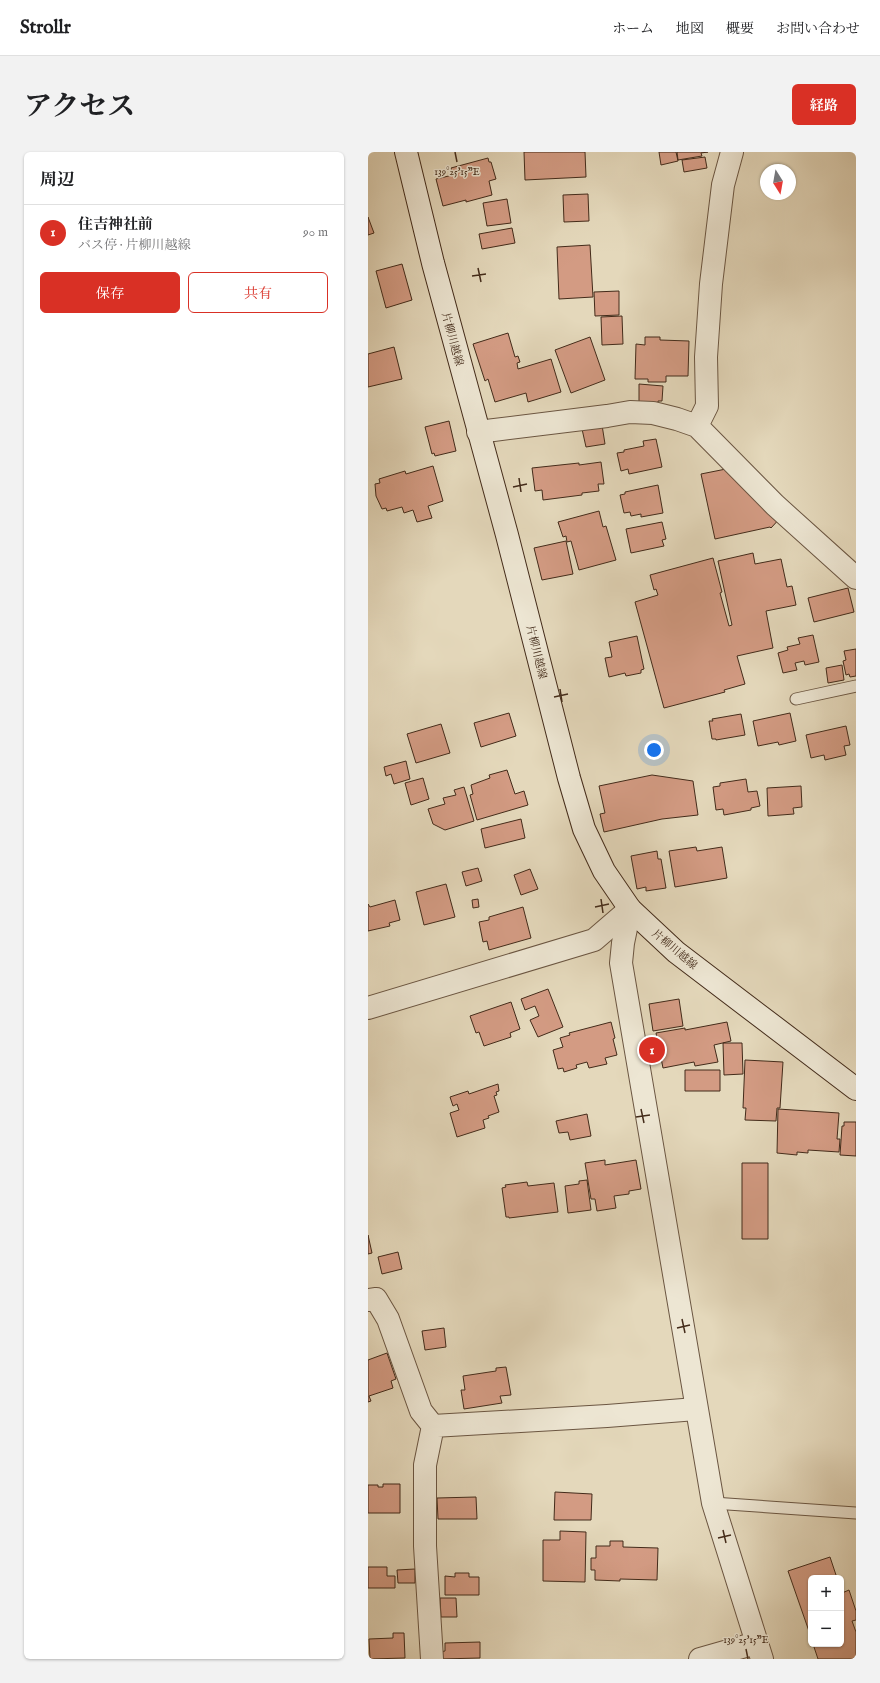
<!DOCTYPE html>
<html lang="ja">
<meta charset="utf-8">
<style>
body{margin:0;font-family:"IM FELL English","Noto Serif JP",serif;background:#f2f2f2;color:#202124}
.controls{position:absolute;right:12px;bottom:12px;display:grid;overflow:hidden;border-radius:6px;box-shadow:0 1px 3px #0004}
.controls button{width:36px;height:36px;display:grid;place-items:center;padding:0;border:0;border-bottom:1px solid #e0e0e0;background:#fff;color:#202124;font:20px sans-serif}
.compass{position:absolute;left:392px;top:12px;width:36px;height:36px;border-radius:50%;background:#fff;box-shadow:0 1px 3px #0004;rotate:169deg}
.you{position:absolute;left:286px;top:598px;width:14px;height:14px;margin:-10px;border:3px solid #fff;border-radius:50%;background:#1a73e8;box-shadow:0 0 0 6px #1a73e833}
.badge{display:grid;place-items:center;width:26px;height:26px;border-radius:50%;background:#d93025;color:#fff;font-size:13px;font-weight:700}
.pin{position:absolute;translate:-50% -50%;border:2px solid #fff;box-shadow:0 1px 4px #0006}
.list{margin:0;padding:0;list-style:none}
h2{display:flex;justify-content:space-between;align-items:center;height:52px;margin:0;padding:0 16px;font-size:17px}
h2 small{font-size:13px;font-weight:400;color:#757577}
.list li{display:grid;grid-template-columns:26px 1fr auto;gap:12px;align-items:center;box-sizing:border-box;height:56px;padding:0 16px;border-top:1px solid #e0e0e0}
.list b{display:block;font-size:15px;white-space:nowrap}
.list p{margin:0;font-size:13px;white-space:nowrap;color:#757577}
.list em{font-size:13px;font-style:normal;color:#757577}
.actions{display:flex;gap:8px;padding:12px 16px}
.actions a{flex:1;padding:9px 0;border:1px solid #d93025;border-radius:6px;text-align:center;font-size:14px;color:#d93025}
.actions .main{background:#d93025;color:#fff}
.map{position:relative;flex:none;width:488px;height:1507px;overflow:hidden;border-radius:6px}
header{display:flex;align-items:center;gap:24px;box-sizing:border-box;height:56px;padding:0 20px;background:#fff;border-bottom:1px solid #e0e0e0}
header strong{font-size:19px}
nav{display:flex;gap:22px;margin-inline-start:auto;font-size:14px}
.intro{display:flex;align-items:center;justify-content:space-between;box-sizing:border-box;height:96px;padding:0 24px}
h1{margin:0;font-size:28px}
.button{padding:10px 18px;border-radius:6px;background:#d93025;color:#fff;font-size:14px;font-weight:700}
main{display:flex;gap:24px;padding:0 24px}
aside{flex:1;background:#fff;border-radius:6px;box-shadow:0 1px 3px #0004}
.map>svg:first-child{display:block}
.building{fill:#d39b83;stroke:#432b1a}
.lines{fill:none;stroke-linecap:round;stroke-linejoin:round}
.service-casing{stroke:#6b5642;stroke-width:13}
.minor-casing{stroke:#6b5642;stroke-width:24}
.tertiary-casing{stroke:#6b5642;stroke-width:24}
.secondary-casing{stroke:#432b1a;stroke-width:24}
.service{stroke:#ede6d3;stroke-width:11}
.minor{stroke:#ede6d3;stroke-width:22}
.tertiary{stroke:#ede6d3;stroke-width:22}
.secondary{stroke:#ede6d3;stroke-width:22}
.ticks{fill:none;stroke:#432b1a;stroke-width:1.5}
.labels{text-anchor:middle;stroke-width:3;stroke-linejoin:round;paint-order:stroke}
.street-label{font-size:11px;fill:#432b1a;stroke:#ede6d3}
.ticks-label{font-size:10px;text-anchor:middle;fill:#432b1a;stroke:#ede6d3;stroke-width:3;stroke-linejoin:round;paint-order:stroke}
</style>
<header>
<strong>Strollr</strong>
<nav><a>ホーム</a><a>地図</a><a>概要</a><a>お問い合わせ</a></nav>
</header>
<div class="intro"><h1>アクセス</h1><a class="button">経路</a></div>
<main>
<aside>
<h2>周辺<small></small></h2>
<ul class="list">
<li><span class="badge">1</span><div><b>住吉神社前</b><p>バス停 · 片柳川越線</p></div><em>90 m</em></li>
</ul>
<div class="actions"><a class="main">保存</a><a>共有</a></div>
</aside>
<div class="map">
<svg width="488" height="1507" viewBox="0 0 488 1507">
<rect width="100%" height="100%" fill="#e4d8bb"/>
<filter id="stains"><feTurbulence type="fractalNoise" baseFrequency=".005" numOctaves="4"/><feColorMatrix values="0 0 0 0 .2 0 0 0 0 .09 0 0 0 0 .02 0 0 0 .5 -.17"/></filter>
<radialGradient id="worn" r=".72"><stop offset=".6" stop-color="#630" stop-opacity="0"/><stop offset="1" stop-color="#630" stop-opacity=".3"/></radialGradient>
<path class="building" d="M156,0H217L218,25L157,28Z
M291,0H308L310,9L293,13Z
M309,0H340L333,1L334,4L310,8Z
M337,5L339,16L316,20L314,8Z
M120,6L121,10H123L128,27L121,29L124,43L98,50V48L75,54L68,27L85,23L83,16Z
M220,42L221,69L196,70L195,43Z
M139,47L143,71L119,74L115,51Z
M0,65L6,81L0,83Z
M144,76L147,91L114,97L111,82Z
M222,93L225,145L191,147L189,95Z
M34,112L44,148L18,156L8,119Z
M251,139V163L227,164L226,140Z
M254,164L255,192L234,193L233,165Z
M140,181L147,205L150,204L152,210L149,211L150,217L183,207L193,240L160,250L158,241L127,250L120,227L117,229L105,192Z
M222,185L237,228L203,241L187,198Z
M277,185H292V188L321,189L320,224H298V230H280V227H267L268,192L277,193Z
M26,195L34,227L0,235V202Z
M271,232L295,234L294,249H290V251L271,250Z
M81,269L88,299L67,304L66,301L64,302L57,275Z
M234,273L237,292L218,295L214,277Z
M288,287L294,315L261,322L260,317L253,319L249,301L256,300V298L276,294L275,289Z
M233,310L236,332H230L231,339L214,341V343L175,348L174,338L167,339L164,316L211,311V313Z
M65,314L75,349L60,354L64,366L49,370L45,358L36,361L34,355L19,359L18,356L14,357L8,344L7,332L12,331L11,327L37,319L38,322Z
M363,316L414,364L403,376L402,375L347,387L333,322Z
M290,333L295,361L273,365V362L263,364L262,360L256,361L252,343L257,342V340Z
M231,359L235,375L238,374L248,408L211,418L203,389L199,390L198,384L195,385L190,370Z
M294,370L298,387L294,388L296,394L263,401L258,377Z
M198,389L205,422L174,428L166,396Z
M385,401L387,412L413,407L419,435L424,434L428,453L398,459L405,496L369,504L377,532L356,538L357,540L296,556L267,450L290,443L288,437L286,438L282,423L345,406L354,440L352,441L361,474L364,473L350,409Z
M480,436L486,460L446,470L440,446Z
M445,483L451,510L437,513L436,509L427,511L429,518L415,521L410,501L420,498L419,495L432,492L430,486Z
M269,484L276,517L273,518V521L258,524L257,521L241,525L237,506L244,505L241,490Z
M488,497V524L482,525L481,522L478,523L475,509L478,508L476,499Z
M474,513L476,528L460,531L458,516Z
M141,561L148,584L113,595L106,571Z
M422,561L428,589L411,593L410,590L390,594L385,569Z
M373,562L377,583L348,588V587H344L341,569H345L344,567Z
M73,572L82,601L48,611L39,582Z
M478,574L482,593L476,594L478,603L457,608L456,603L443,606L438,583Z
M38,609L42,627L26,632L23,622L18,624L16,615Z
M139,618L147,642L156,639L160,653L109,668L102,643L105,642L103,633L122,626L121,623Z
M284,623L325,629L330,663L294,667L236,680L232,662L237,661L231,634Z
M55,626L61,647L43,653L37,631Z
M378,627L380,640L389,639L392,654L383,656V658L356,663L355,657L348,658L345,635L352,634V631Z
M433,634L434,655L425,656L426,662L400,664L399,636Z
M96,635L106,669L77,678L65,672L60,657L77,652L75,646L88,643L86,638Z
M153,667L157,686L117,696L113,677Z
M328,695L329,699L354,695L359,726L307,735L301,699Z
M289,699L290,707H293L298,736L278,739V735L269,737L263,704Z
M110,716L114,729L98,734L94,720Z
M162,717L170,737L153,743L146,723Z
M78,732L87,765L56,773L48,740Z
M110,747L111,755L105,756L104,748Z
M27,748L32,768L21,771L22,774L0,779V752L2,755Z
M155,755L163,786L121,798L119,789L115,790L111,770L121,768V765Z
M180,837L195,875L170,885L162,868L171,864L167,854L157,858L153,847Z
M311,847L315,874L285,879L281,852Z
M143,850L152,877L142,881L143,885L116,894L111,880L108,881L102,864Z
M243,870L247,886L245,887L249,903L237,906L239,912L221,916L219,910L208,913L209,916L196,920L195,916L190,917L185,898L195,895L192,886L202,883L201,881Z
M359,870L363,889L346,893L350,910L327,914L326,910L295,916L288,881L317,876V878Z
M355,891H374L375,922L356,923Z
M377,908L415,910L412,956H409L408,969L377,968L378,956H375Z
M317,918H352V939H317Z
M130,932L131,939L128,940L129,943L126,944L131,960L120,964L121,966L115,968L117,976L89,985L82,961L91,958L89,952L85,954L82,945L100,939L101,942Z
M410,957L471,961L469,987H472L471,1000L440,998V1001L429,1000V1003L409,1001Z
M219,962L223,984L202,988L200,980L191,981L188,969Z
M476,970H488V1004L472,1003L474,974H476Z
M237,1008V1013L268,1008L273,1037L261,1039V1042L246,1044L248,1056L229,1059L227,1047H223L217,1011Z
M374,1011H400V1087H374Z
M219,1028L223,1058L200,1061L197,1034L211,1032V1029Z
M159,1030L160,1034L186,1031L190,1060L141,1066V1065H138L134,1036L138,1035L137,1033Z
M0,1083L4,1101L0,1102Z
M30,1100L34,1117L14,1122L10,1105Z
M76,1176L78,1195L57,1198L54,1179Z
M19,1201L28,1227L23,1229L25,1236L1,1244L3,1249L0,1250V1208Z
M138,1215L143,1243L132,1244L134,1251L96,1257L93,1238H97L95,1224L128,1219V1216Z
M15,1332H32V1361H0V1333H10V1335H15Z
M187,1340L224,1342L223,1368H186Z
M108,1345L109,1367H70L69,1346Z
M192,1379L218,1380L217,1430L175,1429V1388H192Z
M242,1389H255V1395L290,1396L289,1428L252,1427V1429L227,1428V1418H223V1406H228V1394H242Z
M462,1405L469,1426H443V1485L420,1419Z
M0,1415H19V1424H27V1436H0Z
M47,1417V1431H30L29,1418Z
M87,1421H101V1425H111V1443H77V1424L87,1425Z
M473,1437L474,1441L481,1438L488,1459V1468L484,1469L488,1480V1507H450L445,1492H473Z
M72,1446H88L89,1465H73Z
M25,1481H36L37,1506L2,1507L1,1487L25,1486Z
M112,1490V1506L72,1507V1500L77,1499V1491Z"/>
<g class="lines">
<defs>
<path id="service" d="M428,547L488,534
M345,1351L488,1361"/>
<path id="minor" d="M329,274L339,254L338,205L343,132L355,33L364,0
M110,280L239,264L262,260L285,261L309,267L329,274L407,353L488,426
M0,856L226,788L262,757
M0,1148L8,1147L20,1167L53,1259L65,1274L57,1313V1394L64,1507
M65,1274L239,1264L328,1257
M332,1507L388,1491"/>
<path id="tertiary" d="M262,757L255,791L253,811L345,1351L394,1507"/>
<path id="secondary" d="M38,0L65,111L139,383L201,626L216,677L236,719L262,757L308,800L488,937"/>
</defs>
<use href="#service" class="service-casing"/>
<use href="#minor" class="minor-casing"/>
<use href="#tertiary" class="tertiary-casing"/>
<use href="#secondary" class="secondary-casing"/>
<use href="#service" class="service"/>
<use href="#minor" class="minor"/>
<use href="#tertiary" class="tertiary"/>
<use href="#secondary" class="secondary"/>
</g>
<path class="ticks" d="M87,0L89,10M110,116L113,130M104,124L118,122M151,326L153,340M145,335L159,332M192,537L194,550M186,545L200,542M233,747L235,761M227,755L241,752M273,957L276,971M268,965L282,963M314,1167L317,1181M309,1176L322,1173M355,1378L358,1391M350,1386L363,1383M378,1497L380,1507"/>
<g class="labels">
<g class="street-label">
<text transform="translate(85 187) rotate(75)" y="4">片柳川越線</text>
<text transform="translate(169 500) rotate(76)" y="4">片柳川越線</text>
<text transform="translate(307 797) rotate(40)" y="4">片柳川越線</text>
</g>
</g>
<g class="ticks-label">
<text x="89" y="23">139°25'15"E</text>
<text x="378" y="1491">139°25'15"E</text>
</g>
<rect width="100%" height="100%" filter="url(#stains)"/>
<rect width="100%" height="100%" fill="url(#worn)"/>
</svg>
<div class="controls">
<button>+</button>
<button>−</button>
</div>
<svg class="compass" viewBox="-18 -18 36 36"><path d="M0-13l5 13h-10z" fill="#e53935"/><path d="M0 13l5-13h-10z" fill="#757577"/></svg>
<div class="you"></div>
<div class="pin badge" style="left:284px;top:898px">1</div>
</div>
</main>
